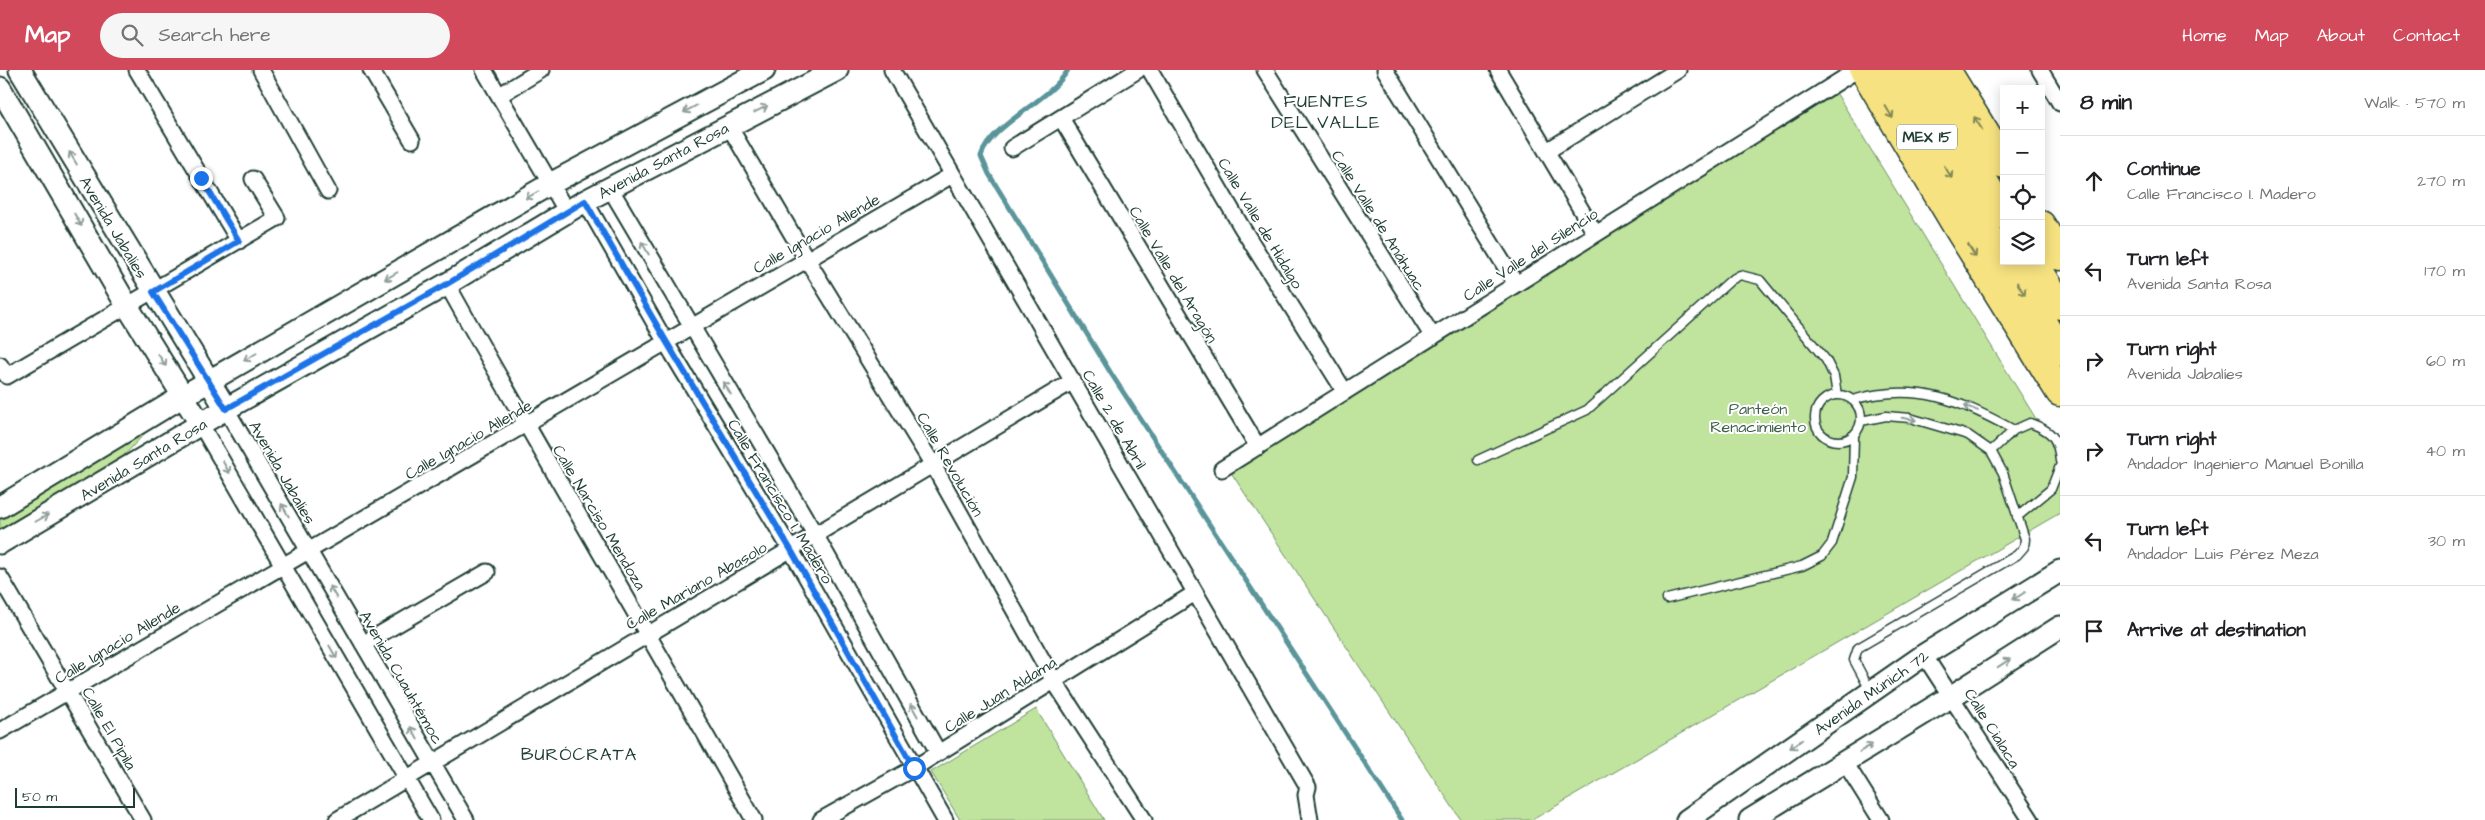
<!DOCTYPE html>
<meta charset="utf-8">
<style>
body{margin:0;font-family:"Architects Daughter",sans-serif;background:#f6f6f6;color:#202124}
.controls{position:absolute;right:15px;top:15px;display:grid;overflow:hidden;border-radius:0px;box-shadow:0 2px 12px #0003}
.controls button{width:45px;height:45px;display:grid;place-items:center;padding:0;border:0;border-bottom:1px solid #e0e0e0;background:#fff;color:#202124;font:25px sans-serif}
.scale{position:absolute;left:15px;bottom:12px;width:120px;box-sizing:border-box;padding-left:5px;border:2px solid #1f3d34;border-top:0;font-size:14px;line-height:18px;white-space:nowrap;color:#1f3d34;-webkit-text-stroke:4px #fff;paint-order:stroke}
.stop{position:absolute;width:15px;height:15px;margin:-11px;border:4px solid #1a73e8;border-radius:50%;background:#fff}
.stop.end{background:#1a73e8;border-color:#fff;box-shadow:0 1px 5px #0008}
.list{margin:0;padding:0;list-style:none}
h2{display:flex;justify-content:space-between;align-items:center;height:65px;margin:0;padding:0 20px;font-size:21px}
h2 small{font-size:16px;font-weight:400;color:#757577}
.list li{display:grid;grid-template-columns:32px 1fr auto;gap:15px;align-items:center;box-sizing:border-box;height:90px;padding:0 20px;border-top:1px solid #e0e0e0}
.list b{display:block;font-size:19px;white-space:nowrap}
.list p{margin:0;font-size:16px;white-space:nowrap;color:#757577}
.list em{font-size:16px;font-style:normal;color:#757577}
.icon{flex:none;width:28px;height:28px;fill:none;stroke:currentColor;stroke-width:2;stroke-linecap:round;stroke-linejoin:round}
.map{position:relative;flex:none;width:2060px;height:750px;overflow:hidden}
header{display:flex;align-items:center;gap:30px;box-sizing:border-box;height:70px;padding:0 25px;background:#d1495b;color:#fff}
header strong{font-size:24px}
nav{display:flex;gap:28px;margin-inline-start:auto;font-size:18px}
.search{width:350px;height:45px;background:#f6f6f6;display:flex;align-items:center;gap:12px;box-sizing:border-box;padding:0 18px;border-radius:28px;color:#757577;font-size:19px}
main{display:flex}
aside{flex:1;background:#fff}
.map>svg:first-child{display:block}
.green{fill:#c0e49d;stroke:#709068}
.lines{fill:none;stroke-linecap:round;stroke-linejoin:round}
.stream{stroke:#5a959a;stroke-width:5}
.lane-casing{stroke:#1f3d34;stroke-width:11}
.street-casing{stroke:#1f3d34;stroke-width:19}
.secondary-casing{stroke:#1f3d34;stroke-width:25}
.highway-casing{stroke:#1f3d34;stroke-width:31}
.lane{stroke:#fff;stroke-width:8}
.street{stroke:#fff;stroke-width:15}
.secondary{stroke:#fff;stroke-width:21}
.highway{stroke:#f7e281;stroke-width:28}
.oneway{stroke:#8f9e9a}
.oneway2{stroke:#808757}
.route{stroke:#1a73e8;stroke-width:6}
.labels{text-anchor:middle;stroke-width:4;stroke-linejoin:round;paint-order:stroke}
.shield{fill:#fff;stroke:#627771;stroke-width:1}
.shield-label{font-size:15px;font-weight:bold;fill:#1f3d34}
.street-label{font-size:16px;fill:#1f3d34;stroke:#fff}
.park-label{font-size:16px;fill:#3f5e49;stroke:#fff}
.neighbourhood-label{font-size:18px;letter-spacing:1px;fill:#1f3d34;stroke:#fff}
</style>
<header>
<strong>Map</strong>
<div class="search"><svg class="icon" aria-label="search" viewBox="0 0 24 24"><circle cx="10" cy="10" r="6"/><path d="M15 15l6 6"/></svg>Search here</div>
<nav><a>Home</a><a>Map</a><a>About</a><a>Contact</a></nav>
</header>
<main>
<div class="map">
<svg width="2060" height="750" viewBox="0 0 2060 750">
<rect width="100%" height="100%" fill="#fff"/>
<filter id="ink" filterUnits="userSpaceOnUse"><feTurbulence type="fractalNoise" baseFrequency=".02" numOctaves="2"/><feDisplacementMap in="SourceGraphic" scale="10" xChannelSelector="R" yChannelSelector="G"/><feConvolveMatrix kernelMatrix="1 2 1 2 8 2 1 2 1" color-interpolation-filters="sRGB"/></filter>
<g filter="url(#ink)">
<path class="green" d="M1835,21L2060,388V443L1532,750H1461L1230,401Z
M177,329L102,409L0,471V437Z
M1036,639L1104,750H960L931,702Z"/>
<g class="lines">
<path class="stream" d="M1068,0C1049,32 992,53 981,86L989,104L1112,305L1402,750"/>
<defs>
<path id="lane" d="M1815 348a23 23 0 1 1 46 0a23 23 0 1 1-46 0Z
M1852,330C1916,312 1957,329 2014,360
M1861,351L1886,346L1910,348L1968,365L1991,381
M1478,390L1587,340L1731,210L1740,205L1760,210L1826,290L1834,306L1837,325
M2017,447L2051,419L2060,396
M1667,529L1802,496L1822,486L1832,473L1853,407L1854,365
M1870,620L1854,590L1858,578L2017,485L2024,477L2025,469L2003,403L1991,381L2014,360L2030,353C2052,361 2058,368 2060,391"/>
<path id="street" d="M137,0L239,171
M261,0L328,121
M371,0L412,70
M484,0L567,142
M892,0L1308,717L1306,725L1310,750
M1150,0L1241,156L1345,322
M1265,0L1433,267
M1385,0L1516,214
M1498,0L1595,163
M2040,0L2060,33
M500,25L541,0
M1061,48L1258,377
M729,56L806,188L933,395L1054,611L1144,750
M1012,78L1138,0
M1547,81L1678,0
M610,118L816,466L938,682
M585,131L665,271L791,480L945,750
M447,214C547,394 653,571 754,750
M0,295L7,306L277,148L253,109
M226,339L466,750
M201,355L431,750
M1222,399L1857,0
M0,507L143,750
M363,574L487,502
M1924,585L2031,750
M0,661L952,105
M1844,691L1881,750
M337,750L1073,311
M821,750L914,698L1195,523"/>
<path id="secondary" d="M20,0L226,339
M0,18L126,234L201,355
M0,437L185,325L552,113L764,0
M0,473L226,339L447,214L585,131L837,0
M1687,750L1924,585L2060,501
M1750,750L1952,626L2060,557"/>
<path id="highway" d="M1864,0L1958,158L2060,322
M1887,0L1967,133L2060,281
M1917,0L2004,145
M1946,0L2004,94
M2041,155L2060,186
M2033,191L2060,235"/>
</defs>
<use href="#lane" class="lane-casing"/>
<use href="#street" class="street-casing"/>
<use href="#secondary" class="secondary-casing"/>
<use href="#highway" class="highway-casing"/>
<use href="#lane" class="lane"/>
<use href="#street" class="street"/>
<use href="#secondary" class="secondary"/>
<use href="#highway" class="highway"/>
</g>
<defs><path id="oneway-shaft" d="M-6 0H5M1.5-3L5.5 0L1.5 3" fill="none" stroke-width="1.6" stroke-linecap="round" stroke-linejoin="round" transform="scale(1.25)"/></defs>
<g class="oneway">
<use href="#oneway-shaft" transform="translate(690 39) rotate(152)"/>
<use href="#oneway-shaft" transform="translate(761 39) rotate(-27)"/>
<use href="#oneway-shaft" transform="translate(73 88) rotate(-121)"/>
<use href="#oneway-shaft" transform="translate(532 125) rotate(150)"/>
<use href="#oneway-shaft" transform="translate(78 150) rotate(60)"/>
<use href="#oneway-shaft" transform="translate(645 178) rotate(-120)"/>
<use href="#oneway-shaft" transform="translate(391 206) rotate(150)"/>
<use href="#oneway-shaft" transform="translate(250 287) rotate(150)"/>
<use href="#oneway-shaft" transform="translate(162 290) rotate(57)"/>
<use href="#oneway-shaft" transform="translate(727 318) rotate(-121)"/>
<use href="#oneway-shaft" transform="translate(1971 338) rotate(-157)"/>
<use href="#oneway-shaft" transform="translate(1909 349) rotate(9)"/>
<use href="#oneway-shaft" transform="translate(226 397) rotate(60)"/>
<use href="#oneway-shaft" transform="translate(285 440) rotate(-120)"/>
<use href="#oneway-shaft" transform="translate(42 448) rotate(-30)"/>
<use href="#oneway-shaft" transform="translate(333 522) rotate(-121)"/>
<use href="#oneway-shaft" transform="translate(2019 526) rotate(148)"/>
<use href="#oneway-shaft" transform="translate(333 582) rotate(60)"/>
<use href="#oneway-shaft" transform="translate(2004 593) rotate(-33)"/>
<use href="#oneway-shaft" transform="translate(914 640) rotate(-119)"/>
<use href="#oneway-shaft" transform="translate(414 663) rotate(-120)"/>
<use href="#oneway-shaft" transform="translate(1796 674) rotate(145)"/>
<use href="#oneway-shaft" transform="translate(1866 678) rotate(-31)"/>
</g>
<g class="oneway2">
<use href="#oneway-shaft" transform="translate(1889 42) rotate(59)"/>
<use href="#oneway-shaft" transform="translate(1978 53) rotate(-122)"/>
<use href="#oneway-shaft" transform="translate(1948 102) rotate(59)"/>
<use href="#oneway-shaft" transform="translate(1972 181) rotate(58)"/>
<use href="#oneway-shaft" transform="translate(2021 219) rotate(58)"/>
</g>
</g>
<g class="lines" filter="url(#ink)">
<path class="route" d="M201,108L239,171L153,222L226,339L447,214L585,131L666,271L791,480L914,698"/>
</g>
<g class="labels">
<rect class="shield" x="1897" y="54.5" width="60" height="25" rx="4"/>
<g class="shield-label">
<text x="1927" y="72">MEX 15</text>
</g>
<g class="street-label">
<text transform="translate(663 90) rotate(-28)" y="6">Avenida Santa Rosa</text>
<text transform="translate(1379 150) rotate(58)" y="6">Calle Valle de Anáhuac</text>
<text transform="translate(1261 153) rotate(59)" y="6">Calle Valle de Hidalgo</text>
<text transform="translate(114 157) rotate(59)" y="6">Avenida Jabalíes</text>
<text transform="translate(816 163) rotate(-30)" y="6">Calle Ignacio Allende</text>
<text transform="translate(1530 184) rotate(-33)" y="6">Calle Valle del Silencio</text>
<text transform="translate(1174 204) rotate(59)" y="6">Calle Valle del Aragón</text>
<text transform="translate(1115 349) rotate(60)" y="6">Calle 2 de Abril</text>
<text transform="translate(468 369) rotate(-30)" y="6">Calle Ignacio Allende</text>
<text transform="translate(143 389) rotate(-31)" y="6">Avenida Santa Rosa</text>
<text transform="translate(951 394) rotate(60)" y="6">Calle Revolución</text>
<text transform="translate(283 402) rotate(60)" y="6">Avenida Jabalies</text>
<text transform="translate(781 431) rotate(59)" y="6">Calle Francisco I. Madero</text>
<text transform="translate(600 447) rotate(59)" y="6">Calle Narciso Mendoza</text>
<text transform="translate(696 515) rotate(-30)" y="6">Calle Mariano Abasolo</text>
<text transform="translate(117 572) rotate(-31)" y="6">Calle Ignacio Allende</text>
<text transform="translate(402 607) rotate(60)" y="6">Avenida Cuauhtémoc</text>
<text transform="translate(1871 622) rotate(-35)" y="6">Avenida Múnich 72</text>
<text transform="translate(1000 624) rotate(-32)" y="6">Calle Juan Aldama</text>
<text transform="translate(110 658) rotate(60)" y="6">Calle El Pipila</text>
<text transform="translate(1993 658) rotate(58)" y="6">Calle Cialaca</text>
</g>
<g class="park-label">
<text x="1758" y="344">Panteón<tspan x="1758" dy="18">Renacimiento</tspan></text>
</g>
<g class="neighbourhood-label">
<text x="1326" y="37">FUENTES<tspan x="1326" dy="21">DEL VALLE</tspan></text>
<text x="579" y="690">BURÓCRATA</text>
</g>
</g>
</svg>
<div class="controls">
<button>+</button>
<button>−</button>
<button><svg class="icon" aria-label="locate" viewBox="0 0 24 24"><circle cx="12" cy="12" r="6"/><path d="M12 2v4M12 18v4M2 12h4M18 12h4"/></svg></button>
<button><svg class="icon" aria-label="layers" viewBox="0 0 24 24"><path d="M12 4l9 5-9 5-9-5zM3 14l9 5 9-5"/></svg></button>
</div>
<div class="scale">50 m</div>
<div class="stop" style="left:914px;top:698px"></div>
<div class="stop end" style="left:201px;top:108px"></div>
</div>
<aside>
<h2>8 min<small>Walk · 570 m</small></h2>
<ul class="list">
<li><svg class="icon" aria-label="ahead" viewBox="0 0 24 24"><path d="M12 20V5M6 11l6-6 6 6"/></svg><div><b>Continue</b><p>Calle Francisco I. Madero</p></div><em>270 m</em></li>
<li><svg class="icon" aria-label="left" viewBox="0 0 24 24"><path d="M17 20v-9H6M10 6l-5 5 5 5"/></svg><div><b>Turn left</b><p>Avenida Santa Rosa</p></div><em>170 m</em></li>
<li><svg class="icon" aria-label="right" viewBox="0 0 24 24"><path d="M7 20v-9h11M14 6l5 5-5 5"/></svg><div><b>Turn right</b><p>Avenida Jabalíes</p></div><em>60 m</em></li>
<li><svg class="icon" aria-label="right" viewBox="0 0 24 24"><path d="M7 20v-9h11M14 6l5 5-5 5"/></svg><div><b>Turn right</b><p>Andador Ingeniero Manuel Bonilla</p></div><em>40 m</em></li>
<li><svg class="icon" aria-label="left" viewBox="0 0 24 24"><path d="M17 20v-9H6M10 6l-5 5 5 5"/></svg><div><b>Turn left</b><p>Andador Luis Pérez Meza</p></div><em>30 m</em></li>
<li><svg class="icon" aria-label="arrive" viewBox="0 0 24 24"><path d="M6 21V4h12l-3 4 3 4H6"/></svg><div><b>Arrive at destination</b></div></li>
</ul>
</aside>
</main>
